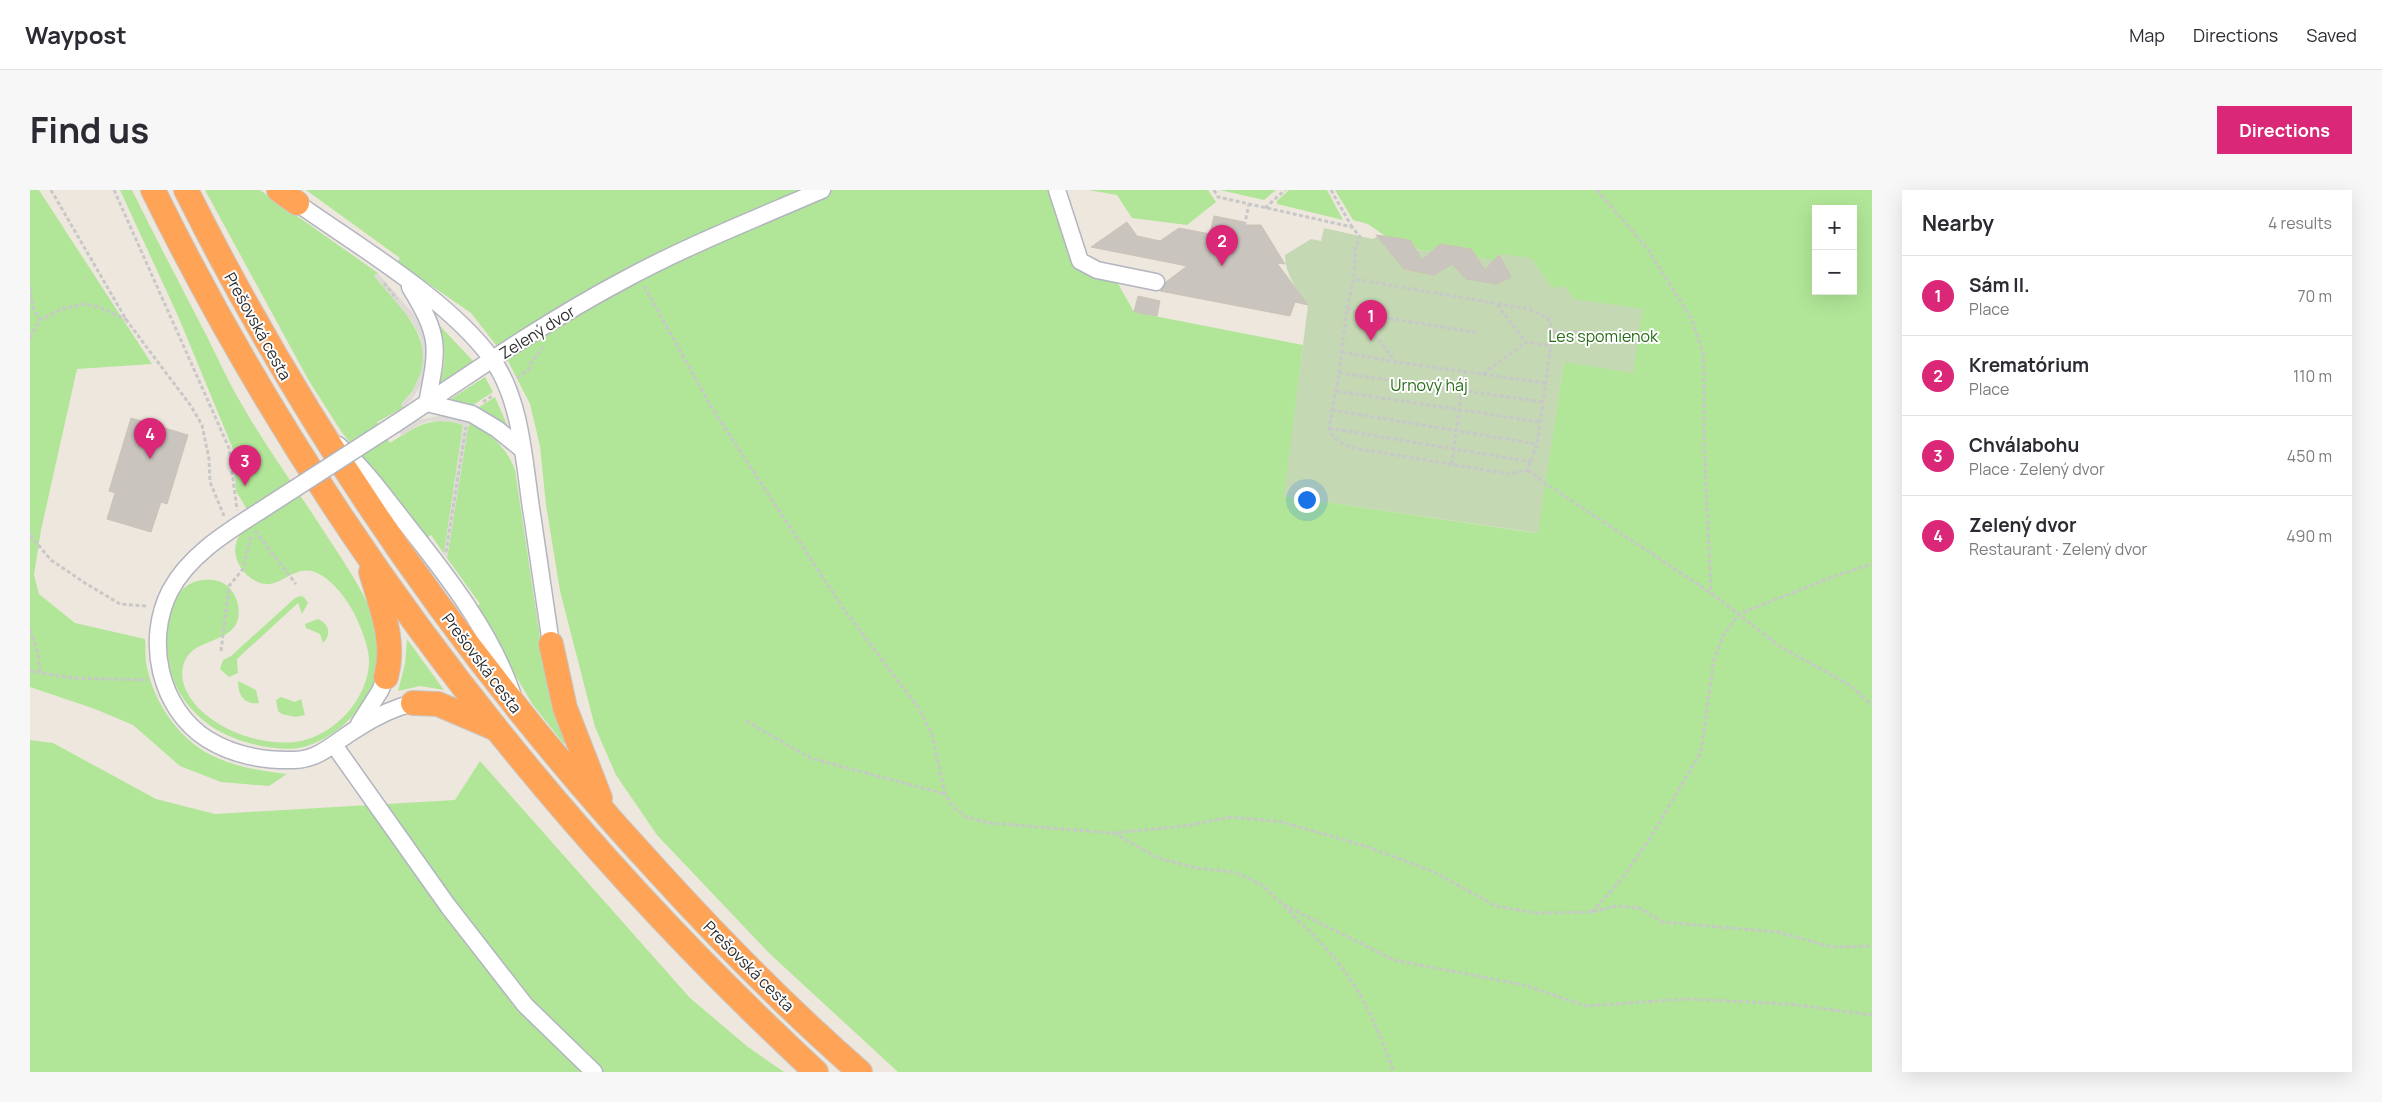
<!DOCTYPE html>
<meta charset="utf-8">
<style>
body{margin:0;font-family:Manrope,sans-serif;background:#f7f7f7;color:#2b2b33}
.controls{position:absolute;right:15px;top:15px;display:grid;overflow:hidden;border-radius:0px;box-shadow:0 5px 20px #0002}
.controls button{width:45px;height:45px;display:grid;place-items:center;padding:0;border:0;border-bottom:1px solid #e1e1e2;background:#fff;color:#2b2b33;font:25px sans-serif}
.you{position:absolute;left:1276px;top:309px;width:18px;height:18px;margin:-12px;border:4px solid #fff;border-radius:50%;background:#1a73e8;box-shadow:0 0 0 8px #1a73e833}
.badge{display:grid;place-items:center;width:32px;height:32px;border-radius:50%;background:#db2777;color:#fff;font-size:16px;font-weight:700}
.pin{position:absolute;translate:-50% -41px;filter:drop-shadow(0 1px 2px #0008)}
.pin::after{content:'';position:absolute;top:26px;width:18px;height:15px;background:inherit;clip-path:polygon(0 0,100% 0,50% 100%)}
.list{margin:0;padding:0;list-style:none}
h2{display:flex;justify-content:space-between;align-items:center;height:65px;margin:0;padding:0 20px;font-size:21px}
h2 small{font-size:16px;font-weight:400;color:#7c7c81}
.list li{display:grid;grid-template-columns:32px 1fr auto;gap:15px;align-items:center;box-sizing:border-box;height:80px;padding:0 20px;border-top:1px solid #e1e1e2}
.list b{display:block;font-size:19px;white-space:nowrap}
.list p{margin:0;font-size:16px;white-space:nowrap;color:#7c7c81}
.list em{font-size:16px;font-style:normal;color:#7c7c81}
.map{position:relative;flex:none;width:1842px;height:882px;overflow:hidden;border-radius:0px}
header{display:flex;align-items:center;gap:30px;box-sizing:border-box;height:70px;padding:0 25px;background:#fff;border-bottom:1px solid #e1e1e2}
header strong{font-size:24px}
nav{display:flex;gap:28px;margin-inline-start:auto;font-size:18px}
.intro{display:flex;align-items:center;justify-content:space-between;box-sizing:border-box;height:120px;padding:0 30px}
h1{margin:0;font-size:35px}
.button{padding:12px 22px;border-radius:0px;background:#db2777;color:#fff;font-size:18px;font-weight:700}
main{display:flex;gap:30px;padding:0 30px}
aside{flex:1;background:#fff;border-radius:0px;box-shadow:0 5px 20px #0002}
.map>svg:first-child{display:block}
.green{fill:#b1e698;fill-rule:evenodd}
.cemetery{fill:#c5d8b4}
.plaza{fill:#dedad5}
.building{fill:#c9c4bd;stroke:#cac3b7}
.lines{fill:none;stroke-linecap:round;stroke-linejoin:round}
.minor-casing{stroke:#b2b4c0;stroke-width:19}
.highway-casing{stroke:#c8c8c8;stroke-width:26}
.path{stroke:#c8c8c8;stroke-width:3;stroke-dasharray:4 2.5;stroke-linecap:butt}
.minor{stroke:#fff;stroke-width:16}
.highway{stroke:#ffa357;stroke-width:24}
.minor-bridge-casing{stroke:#b2b4c0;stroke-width:19;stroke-linecap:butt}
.minor-bridge{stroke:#fff;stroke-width:16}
.labels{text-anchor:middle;stroke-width:4;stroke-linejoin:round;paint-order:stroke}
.street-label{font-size:16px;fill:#2c2c2c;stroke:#fff}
.park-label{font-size:16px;fill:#286d18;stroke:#fff}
</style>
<header>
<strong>Waypost</strong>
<nav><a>Map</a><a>Directions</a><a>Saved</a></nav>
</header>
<div class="intro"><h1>Find us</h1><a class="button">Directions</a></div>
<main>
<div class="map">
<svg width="1842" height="882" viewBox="0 0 1842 882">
<rect width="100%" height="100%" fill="#eee7de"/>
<path class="green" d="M0,0H9L122,174L47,179L11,340L4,385L9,404L45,433L115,449C116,457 115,465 116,472C122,512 152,555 190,569C211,578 234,581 257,584L239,596L191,592L150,576L103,535L65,519L0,497Z
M90,0H102C124,45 148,90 171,135C185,161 196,188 211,213C236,257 266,298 293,340C312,369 332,398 345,430C366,480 326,541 277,556C250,565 200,551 178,534C166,525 154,512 147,498C132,469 128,395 173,390C181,389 190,390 196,395C202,399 207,408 208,415C215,453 170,446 157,467C151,476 151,488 155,498C171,536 232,559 271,551C306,544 339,507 339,471C339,457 331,438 325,425C317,409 300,386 282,381C264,377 253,394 237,394C216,393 198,367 208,348C211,340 218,336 224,331L206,301L203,259L148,126Z
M175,0H230L348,83L344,86C378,124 421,167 371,214L373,218L347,232L360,253C384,237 403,224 433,235L414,364L401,345L395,349L311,241L279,191Z
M276,0H1022L1042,70L1086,90L1104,122L1273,155L1255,306L1507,343L1544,109L1522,99L1501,68L1464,71L1446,67L1441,59L1410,54L1401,62L1386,59L1380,50L1355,46L1338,34L1323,30L1305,0H1842V882H868L740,764L627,645L586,585L565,537L530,401L516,315L510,256L500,214L477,169L441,123L367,72L370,68ZM1786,19H1823V101H1786Z
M1058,0H1178L1186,12L1157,35L1102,28L1087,5Z
M1190,0H1246L1234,10Z
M1259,0H1297L1313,30L1247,14V11Z
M409,135L444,172L409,195C416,174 416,157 409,135Z
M455,187L463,202L443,215L419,210Z
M465,207L478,237L449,217Z
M441,233C462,245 477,258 485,280L511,454L537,550L534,554L503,515L445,417L450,414L417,368L438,237Z
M270,406L274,407L278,413L272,424L268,413L207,469L208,483L199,487L190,479L193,470L201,466L265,408Z
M288,429C299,434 302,444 293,453L290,444L276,438L275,434Z
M377,449L414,500L390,496L368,501L375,474Z
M208,491L226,500L229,513C214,515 208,505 208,491Z
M251,507L265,512L271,509L275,525L265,527L252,524L248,521L246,510Z
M0,550L23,553L126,609L185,624L425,610L450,571L660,808L718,857L754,882H0Z"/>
<path class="cemetery" d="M1294,38L1343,49L1349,45L1380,50L1386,59L1400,62L1410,54L1441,59L1446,67L1464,70L1471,64L1501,68L1522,98L1535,96L1544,109L1613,119L1603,183L1534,172L1508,343L1254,306L1278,115C1267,100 1255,84 1255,65L1281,49L1291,51Z"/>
<path class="plaza" d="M348,83L385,126L392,139L397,152L398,162L392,193L382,209L373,218L371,214L381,205L391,182L393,171L391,148L381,130L344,86Z
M408,226H418L441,233L438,237L417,368L414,364L433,235L424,232L400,231L388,235L372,246L369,242L388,230Z"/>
<path class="building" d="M1184,26L1214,32V35H1231L1255,74L1247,73L1278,115L1265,112L1260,126L1130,101L1136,92L1157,76L1061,57L1097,32L1107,46L1130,51L1149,38L1180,44Z
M1346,45L1380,50L1392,70L1410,54L1441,59L1455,80L1469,65L1481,87L1467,94L1436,89L1422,74L1404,85L1374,79Z
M1108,106L1130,111L1127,126L1104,122Z
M101,228L158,245L137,314L131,312L121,342L77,329L85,303L79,301Z"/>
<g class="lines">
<defs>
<path id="minor" d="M1027,0L1050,71L1067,80L1126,92
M267,13C328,56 418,109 462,169C491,209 494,271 501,318C508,363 514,408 521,454
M380,97C411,148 408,157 397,213
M397,213L442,224L467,239L493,260
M365,234C439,185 513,133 592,91C656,56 725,29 792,0
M308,255C333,277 352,303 373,330C414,382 460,439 482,503
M230,321C197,342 159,365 140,401C115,450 129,518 177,549C203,565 235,571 265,570C291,569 307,550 328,538C345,527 363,518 383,513
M329,534L350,501L356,487
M304,555L418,716L495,815L564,882"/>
<path id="highway" d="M123,0C288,335 513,628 786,882
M156,0C281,250 441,480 631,685C694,754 760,821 830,882
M249,0L267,13
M341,382C351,417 366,451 356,487
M521,454L535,518L570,608
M383,513L408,514L464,538"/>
</defs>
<use href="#minor" class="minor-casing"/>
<use href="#highway" class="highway-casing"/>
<path class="path" d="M21,0L97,131L161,216L172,235L179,269L180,292L194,326
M84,0L199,258L207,320
M1184,0L1188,7L1322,37L1330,47L1325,60L1324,89L1317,118L1309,183L1299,238C1303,250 1313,255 1324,258L1479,284L1498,280L1507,254L1523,141L1518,128L1498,119L1324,89
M1301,0L1322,37
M1567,0L1617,58L1661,128L1673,162L1675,274L1681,403
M1235,18L1255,0
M1213,42L1219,14
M354,93L367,109
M614,96L683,220L813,418L888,517L902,544L915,604L922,616L936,627L959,633L1083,643L1154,636L1201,627L1252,632L1335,656L1402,681L1466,716L1505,723L1562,722L1586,716L1610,718L1632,732L1748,742L1802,757L1842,756
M0,97L3,118L10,130
M1467,115L1496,152
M1317,118L1327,123L1366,172
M1327,123L1449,143
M1523,141C1543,143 1562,141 1581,147
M0,148L10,130L32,119L55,114L69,117L97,130
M1312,162L1366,172L1515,193
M1309,183L1513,212
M1453,184L1496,152L1521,156
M487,188L499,179L501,173L513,157
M1306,201L1510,232
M453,212L464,205
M1302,220L1507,254
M1299,238L1502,272
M1422,274L1434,181
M1498,280L1515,293L1681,403L1749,456L1820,495L1842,515
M225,341L266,394
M0,345L21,370L55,393L90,414L117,416
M416,362L436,237
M0,440L8,463L10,483
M191,461L199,396L213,379L221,345
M0,481L42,488L118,490
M716,531L780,568L915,604
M1084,643L1128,668L1167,678L1204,682L1232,695L1252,714L1364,770L1494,795L1556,816L1657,809L1759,814L1842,825
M1254,716C1272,735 1294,754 1310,775C1335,807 1350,844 1364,882
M1562,722L1591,690L1619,650L1671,562L1684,469L1693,446L1709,424L1805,386L1842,374"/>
<use href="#minor" class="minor"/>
<use href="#highway" class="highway"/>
<defs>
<path id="minor-bridge" d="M230,321L365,234"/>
</defs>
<use href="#minor-bridge" class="minor-bridge-casing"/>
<use href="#minor-bridge" class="minor-bridge"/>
</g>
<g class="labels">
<g class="street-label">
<text transform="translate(228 136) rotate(61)" y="6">Prešovská cesta</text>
<text transform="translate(507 142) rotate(-32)" y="6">Zelený dvor</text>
<text transform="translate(452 473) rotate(53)" y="6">Prešovská cesta</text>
<text transform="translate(719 776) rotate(45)" y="6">Prešovská cesta</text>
</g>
<g class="park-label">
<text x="1573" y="152">Les spomienok</text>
<text x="1399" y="201">Urnový háj</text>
</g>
</g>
</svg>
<div class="controls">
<button>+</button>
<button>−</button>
</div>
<div class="you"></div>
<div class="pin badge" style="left:1341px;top:151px">1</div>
<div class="pin badge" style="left:1192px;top:76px">2</div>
<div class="pin badge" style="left:215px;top:296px">3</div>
<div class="pin badge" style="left:120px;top:269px">4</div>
</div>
<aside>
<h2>Nearby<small>4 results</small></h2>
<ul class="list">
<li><span class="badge">1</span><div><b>Sám II.</b><p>Place</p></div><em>70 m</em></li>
<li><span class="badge">2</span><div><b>Krematórium</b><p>Place</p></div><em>110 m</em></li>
<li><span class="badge">3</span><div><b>Chválabohu</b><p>Place · Zelený dvor</p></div><em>450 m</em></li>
<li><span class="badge">4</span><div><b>Zelený dvor</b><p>Restaurant · Zelený dvor</p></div><em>490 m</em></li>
</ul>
</aside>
</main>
